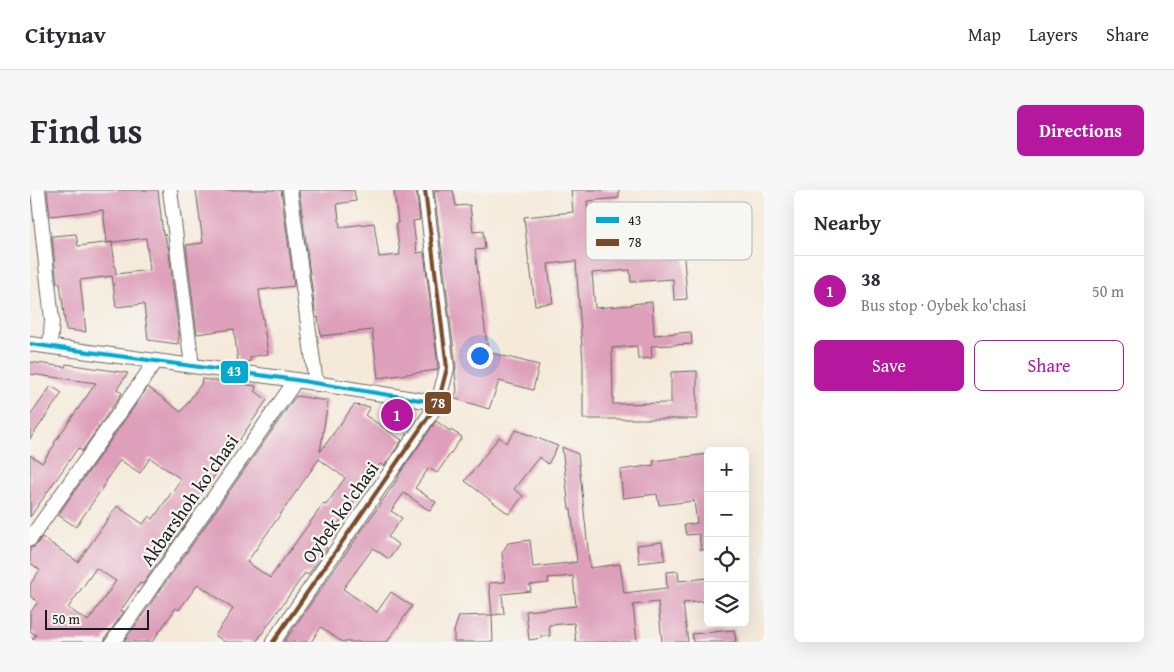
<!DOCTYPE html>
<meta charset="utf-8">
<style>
body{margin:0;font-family:"Gentium Book Plus",serif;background:#f7f7f7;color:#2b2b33}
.controls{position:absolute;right:15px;bottom:15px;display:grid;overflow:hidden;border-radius:8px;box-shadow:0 5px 20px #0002}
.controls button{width:45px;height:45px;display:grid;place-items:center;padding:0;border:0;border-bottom:1px solid #e1e1e2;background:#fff;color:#2b2b33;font:25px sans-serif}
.scale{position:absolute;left:15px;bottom:12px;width:104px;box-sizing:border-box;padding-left:5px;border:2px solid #1c1c1c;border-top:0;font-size:14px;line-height:18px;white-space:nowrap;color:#1c1c1c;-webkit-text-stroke:4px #f6f6f2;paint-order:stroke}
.you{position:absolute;left:449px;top:165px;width:18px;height:18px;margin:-12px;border:4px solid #fff;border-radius:50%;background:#1a73e8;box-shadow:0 0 0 8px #1a73e833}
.badge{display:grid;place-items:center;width:32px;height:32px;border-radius:50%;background:#b5179e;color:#fff;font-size:16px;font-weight:700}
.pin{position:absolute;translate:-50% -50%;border:2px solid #fff;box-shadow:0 1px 5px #0006}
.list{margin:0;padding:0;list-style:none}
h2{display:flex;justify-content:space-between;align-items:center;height:65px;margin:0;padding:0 20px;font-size:21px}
h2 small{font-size:16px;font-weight:400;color:#7c7c81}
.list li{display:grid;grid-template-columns:32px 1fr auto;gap:15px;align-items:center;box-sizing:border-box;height:70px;padding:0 20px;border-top:1px solid #e1e1e2}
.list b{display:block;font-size:19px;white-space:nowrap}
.list p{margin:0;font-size:16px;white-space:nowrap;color:#7c7c81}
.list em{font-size:16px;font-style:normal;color:#7c7c81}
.actions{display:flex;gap:10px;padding:15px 20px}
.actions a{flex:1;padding:11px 0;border:1px solid #b5179e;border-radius:8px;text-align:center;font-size:18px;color:#b5179e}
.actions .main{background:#b5179e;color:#fff}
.icon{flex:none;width:28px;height:28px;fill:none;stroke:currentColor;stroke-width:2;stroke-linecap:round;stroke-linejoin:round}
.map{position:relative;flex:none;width:734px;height:452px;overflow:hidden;border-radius:8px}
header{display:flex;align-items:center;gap:30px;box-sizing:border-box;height:70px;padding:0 25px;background:#fff;border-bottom:1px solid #e1e1e2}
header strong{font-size:24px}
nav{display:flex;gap:28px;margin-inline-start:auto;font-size:18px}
.intro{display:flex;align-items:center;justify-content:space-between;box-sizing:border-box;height:120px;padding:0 30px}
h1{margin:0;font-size:35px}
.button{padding:12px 22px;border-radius:8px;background:#b5179e;color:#fff;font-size:18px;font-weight:700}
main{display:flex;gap:30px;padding:0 30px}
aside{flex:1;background:#fff;border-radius:8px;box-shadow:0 5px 20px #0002}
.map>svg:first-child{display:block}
.building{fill:#de9fba;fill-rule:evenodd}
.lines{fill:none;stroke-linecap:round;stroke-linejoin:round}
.minor-casing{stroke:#68645e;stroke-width:16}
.minor{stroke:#fff;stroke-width:14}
.bus-1-casing{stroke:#f6f6f2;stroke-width:8}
.bus-2-casing{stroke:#f6f6f2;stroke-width:8}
.bus-1{stroke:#00a9ce;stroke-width:4}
.bus-2{stroke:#7a4b2a;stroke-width:4}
.labels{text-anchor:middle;stroke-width:4.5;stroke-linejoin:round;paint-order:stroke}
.street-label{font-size:19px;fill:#1c1c1c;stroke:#f6f6f2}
.key{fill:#f6f6f2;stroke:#b5b5b2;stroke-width:1}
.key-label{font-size:14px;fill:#1c1c1c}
.line-badge{stroke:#f6f6f2;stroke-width:2}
.badge-label{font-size:14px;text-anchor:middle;font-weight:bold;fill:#fff}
</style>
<header>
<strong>Citynav</strong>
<nav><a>Map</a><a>Layers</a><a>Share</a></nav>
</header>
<div class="intro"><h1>Find us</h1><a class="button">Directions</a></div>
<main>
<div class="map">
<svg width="734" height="452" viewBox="0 0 734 452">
<rect width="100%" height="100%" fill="#f6f6f2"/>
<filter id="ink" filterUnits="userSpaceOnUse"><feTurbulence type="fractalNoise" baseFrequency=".02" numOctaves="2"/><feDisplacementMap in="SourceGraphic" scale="10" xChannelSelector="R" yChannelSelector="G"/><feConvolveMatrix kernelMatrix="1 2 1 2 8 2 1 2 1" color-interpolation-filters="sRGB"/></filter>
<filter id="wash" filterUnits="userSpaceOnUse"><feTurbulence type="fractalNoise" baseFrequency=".0096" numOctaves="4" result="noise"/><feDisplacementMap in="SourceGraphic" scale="20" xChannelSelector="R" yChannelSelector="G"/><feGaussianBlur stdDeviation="1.12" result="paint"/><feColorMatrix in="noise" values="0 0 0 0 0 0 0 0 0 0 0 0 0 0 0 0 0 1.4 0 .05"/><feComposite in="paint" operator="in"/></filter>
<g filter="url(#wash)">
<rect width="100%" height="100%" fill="#f5eada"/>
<g id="blocks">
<path class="building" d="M17,0H128L133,45L135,44L137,56H138L149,146L148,154L118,150L114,114L86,117L82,86L50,90L56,142L36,140L30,93H27L22,46L46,44L48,56L82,52L86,84L120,80L116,48L77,53L73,20L20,26Z
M166,0H251L264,96L229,100L238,164L220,167L221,171L208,173L204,139L167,144L156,55L173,53Z
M269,0H324L326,11L307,14L310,37L344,33L349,67L370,65L366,33H368L364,0H386L390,30L383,31L387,63L394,62L408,177L407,180L348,188L342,140L291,146L288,127L286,128Z
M404,0H423L426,16L440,15L443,42L453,41L455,59L445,60L458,162L509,175L503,200L469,191L459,219L423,208L427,202L425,182L426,177Z
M541,0H589V8L557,11L561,60L608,56V62L632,60L630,42L652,40L657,109L644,110L643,89L601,92L600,80L562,83L565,118L602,115L601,114L622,112L624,145L661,142L662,154L621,156L622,168L608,169L607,156L582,158L583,214L641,213V182L667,181V229H553V172L546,71L518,74L523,113L505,115L500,75H499L494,27L543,22Z
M0,172L35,177L36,174L98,183L87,199L92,203L52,261L48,258L0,327V265L12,273L25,254L24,253L66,193L0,184Z
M172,189L226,196L225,201L237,210L158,324L161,326L113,394L110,393L91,420L94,422L76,447L74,452H1L6,445L0,441V423L8,412L0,406V394L10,380L0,373V358L4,357L7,354L12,347L48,372L87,316L113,334L119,326L123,329L151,289L120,268L110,283L90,270L76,290L77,291L46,337L28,325L118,197L151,222L171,194ZM66,378L86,391L58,431L38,418Z
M21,196L32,203L0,249V226Z
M266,206L298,211L290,262L324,215L340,217L335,225L372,250L354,276L350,274L294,355L297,358L278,385L275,383L226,452H195L185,445L203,419L168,394L149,420L146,418L122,452H94ZM289,269L315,288L296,315L294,313L240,388L217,372Z
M406,231L420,241L421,240L432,247L407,283L399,278L385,298L406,312L400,321L374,303L361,321L372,328L358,347L369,355L359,369L343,358L313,399L347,422L361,402L382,416L357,452H312L291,437L281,452H254L369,287L368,286Z
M486,240L528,256L518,274L509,267L484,299L493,306L479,324L435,291L469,247L476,253Z
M532,257L548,264L560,378L590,374L594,403L637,398L636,382L648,381L649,391L678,388V411L653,413L658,452H632L628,412L603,415L607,452H546L544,433L519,435L520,446H511L512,448L499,450L496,421L546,416L543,386L518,388L519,393L500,395L501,401L472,404L474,424L462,425L459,393L475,392L472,363L478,353L500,350L503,377L547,372L541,319H539Z
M678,264V359L671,360L669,344L656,345L654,335L667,333L664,311L629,315L627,304L593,308L590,280L624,275L623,271Z
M632,352L635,370L609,373L607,355Z
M462,425L463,452H424V441L429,426Z
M704,440L706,452H663L662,444Z"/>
</g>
</g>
<g filter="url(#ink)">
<use href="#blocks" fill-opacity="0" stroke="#68645e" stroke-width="1"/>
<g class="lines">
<defs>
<path id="minor" d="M8,0L22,130L20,156
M140,0L162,176
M260,0L286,194
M0,154L266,190L408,213
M0,349L126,171
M83,452L266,190
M243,452L408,213L417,178L395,0"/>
</defs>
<use href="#minor" class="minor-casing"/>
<use href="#minor" class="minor"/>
<defs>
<path id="bus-1" d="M0,154L266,190L408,213"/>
<path id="bus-2" d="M243,452L408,213L417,178L395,0"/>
</defs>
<use href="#bus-1" class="bus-1-casing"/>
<use href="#bus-2" class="bus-2-casing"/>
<use href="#bus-1" class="bus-1"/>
<use href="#bus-2" class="bus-2"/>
</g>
</g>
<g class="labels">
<g class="street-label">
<text transform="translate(159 310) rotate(-55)" y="7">Akbarshoh ko'chasi</text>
<text transform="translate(310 322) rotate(-55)" y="7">Oybek ko'chasi</text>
</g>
</g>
<rect x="556" y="12" width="166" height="58" rx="8" class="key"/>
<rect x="566" y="27" width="23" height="6" fill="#00a9ce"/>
<rect x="566" y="49" width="23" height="7" fill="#7a4b2a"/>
<g class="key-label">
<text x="598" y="35">43</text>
<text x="598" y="57">78</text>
</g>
<g class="line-badge">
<rect x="190" y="170" width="29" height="24" rx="5" fill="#00a9ce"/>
<rect x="394" y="201" width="28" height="24" rx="5" fill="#7a4b2a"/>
</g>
<g class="badge-label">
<text x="204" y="186">43</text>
<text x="408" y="218">78</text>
</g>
</svg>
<div class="controls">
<button>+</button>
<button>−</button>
<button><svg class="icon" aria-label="locate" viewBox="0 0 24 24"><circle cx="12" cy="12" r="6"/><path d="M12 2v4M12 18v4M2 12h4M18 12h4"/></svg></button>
<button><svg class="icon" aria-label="layers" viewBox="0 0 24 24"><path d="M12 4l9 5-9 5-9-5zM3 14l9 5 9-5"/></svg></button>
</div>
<div class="scale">50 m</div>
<div class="you"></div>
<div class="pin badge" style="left:367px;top:225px">1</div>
</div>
<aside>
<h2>Nearby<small></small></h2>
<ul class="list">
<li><span class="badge">1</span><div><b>38</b><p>Bus stop · Oybek ko'chasi</p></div><em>50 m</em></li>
</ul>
<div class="actions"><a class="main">Save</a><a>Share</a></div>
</aside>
</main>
